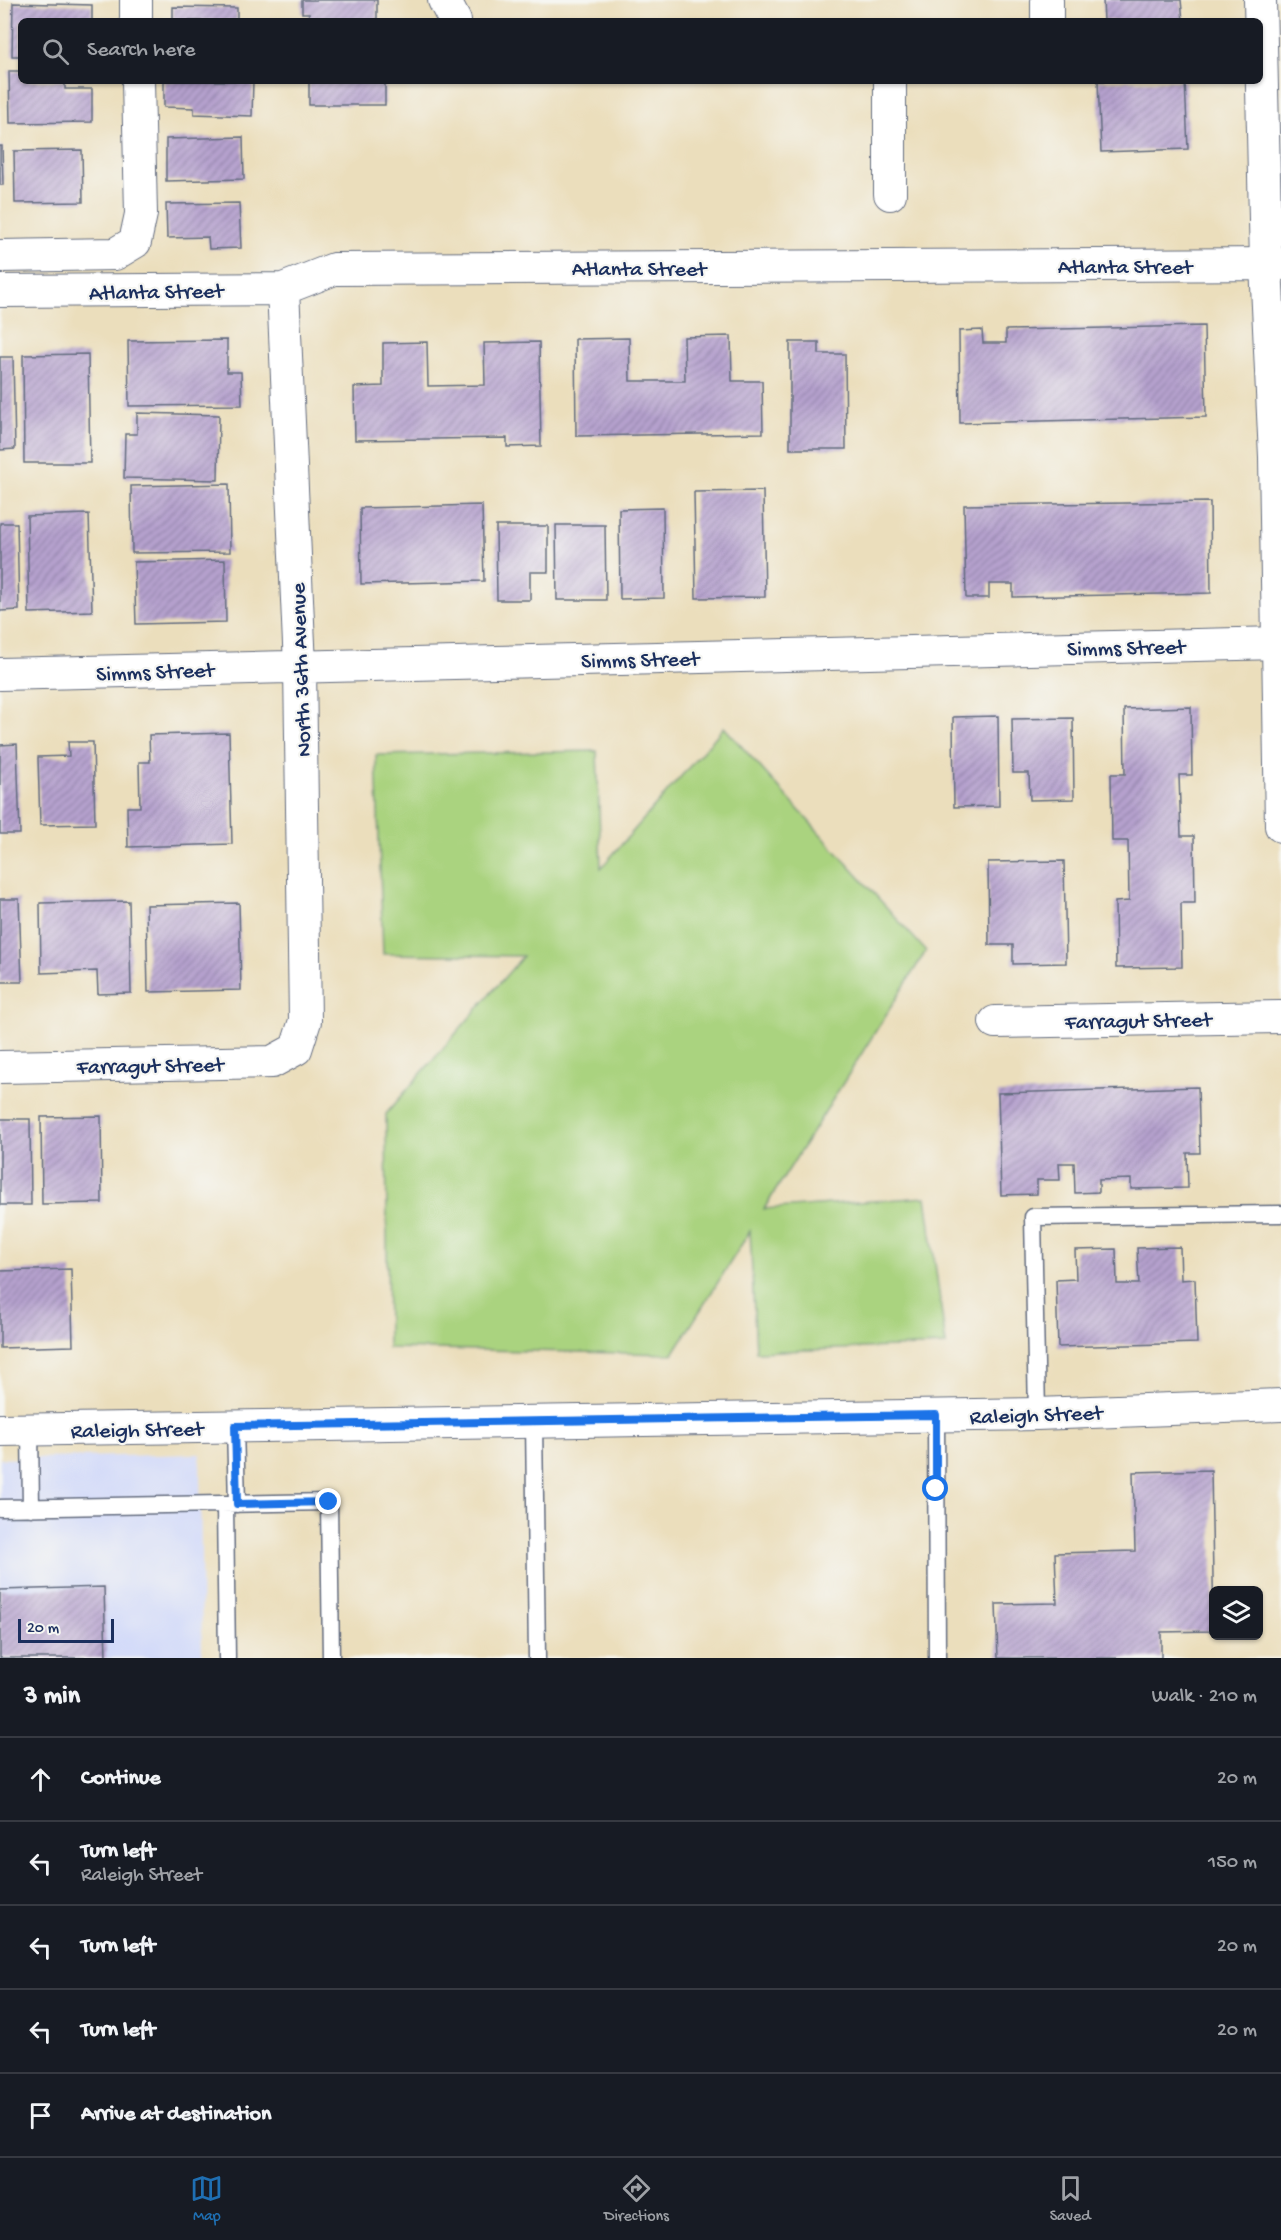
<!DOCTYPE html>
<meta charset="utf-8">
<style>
body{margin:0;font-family:"Gochi Hand",sans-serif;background:#242831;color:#f1f3f6}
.controls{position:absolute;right:18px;bottom:18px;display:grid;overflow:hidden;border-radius:9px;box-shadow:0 2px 4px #0004}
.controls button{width:54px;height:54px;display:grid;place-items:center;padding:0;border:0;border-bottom:2px solid #363941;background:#171b24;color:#f1f3f6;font:30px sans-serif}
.scale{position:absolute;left:18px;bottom:15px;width:96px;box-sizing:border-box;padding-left:6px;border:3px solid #1b2f5e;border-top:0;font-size:16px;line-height:21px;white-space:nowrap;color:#1b2f5e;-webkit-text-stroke:4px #f6f6f2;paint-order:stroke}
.stop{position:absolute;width:18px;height:18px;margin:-14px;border:4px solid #1a73e8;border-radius:50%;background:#fff}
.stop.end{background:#1a73e8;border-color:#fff;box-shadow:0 2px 6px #0008}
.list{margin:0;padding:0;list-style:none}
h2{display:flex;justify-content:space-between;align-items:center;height:78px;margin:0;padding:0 24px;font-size:26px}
h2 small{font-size:20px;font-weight:400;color:#9ea1a6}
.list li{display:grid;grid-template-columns:39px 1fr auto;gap:18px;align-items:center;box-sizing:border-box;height:84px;padding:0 24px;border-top:2px solid #363941}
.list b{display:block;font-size:22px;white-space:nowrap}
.list p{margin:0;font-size:20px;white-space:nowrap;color:#9ea1a6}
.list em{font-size:20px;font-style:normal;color:#9ea1a6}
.icon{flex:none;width:33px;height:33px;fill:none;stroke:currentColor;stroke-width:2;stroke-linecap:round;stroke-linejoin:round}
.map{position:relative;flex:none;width:1281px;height:1658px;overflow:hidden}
.search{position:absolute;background:#171b24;box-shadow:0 2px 4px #0004;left:18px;right:18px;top:18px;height:66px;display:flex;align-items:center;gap:15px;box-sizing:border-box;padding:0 21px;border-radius:9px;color:#9ea1a6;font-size:22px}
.sheet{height:498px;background:#171b24}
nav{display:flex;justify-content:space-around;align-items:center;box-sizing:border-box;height:84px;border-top:2px solid #363941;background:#171b24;font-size:16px;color:#9ea1a6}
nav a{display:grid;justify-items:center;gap:3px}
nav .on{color:#1f6fb2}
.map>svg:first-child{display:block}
.built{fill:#d1d9f9}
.green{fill:#aad37f;stroke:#62816e;stroke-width:1.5}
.building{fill:url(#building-hatch)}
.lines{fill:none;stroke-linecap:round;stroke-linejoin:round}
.service-casing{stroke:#646c7f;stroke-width:19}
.minor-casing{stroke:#646c7f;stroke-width:34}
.service{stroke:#fff;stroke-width:16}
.minor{stroke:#fff;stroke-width:32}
.route{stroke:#1a73e8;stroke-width:8}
.labels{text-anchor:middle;stroke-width:4.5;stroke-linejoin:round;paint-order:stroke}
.street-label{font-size:22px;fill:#1b2f5e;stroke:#f6f6f2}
</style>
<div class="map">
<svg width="1281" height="1658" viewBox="0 0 1281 1658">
<defs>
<pattern id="building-hatch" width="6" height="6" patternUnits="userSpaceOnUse" patternTransform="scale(1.5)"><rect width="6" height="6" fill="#b6a1ce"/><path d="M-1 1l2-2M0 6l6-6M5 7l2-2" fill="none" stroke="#9384aa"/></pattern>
</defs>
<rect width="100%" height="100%" fill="#f6f6f2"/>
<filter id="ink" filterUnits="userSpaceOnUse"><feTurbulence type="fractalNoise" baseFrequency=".0167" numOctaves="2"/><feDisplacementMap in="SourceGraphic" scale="12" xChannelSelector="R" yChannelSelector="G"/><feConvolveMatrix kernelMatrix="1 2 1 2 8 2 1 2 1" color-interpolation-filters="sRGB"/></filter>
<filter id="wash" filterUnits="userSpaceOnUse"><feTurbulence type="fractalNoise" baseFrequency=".008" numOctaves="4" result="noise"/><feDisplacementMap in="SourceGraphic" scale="24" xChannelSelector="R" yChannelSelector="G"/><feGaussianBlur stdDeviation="1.35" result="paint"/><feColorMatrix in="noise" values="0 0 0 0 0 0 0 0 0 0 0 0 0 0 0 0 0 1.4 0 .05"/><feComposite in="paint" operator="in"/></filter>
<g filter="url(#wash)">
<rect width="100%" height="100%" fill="#ebdebc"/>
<path class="built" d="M200,1454L202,1658H0V1459Z"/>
<path class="green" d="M724,727L926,951L764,1209L926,1197L946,1345L756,1352L750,1231L673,1354L388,1348L386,1114L523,956L383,954L376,755L597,751L601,868Z"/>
<g id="blocks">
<path class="building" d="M302,0H377V21H309V13H302Z
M1103,0H1181L1183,21H1104Z
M13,3L92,5V21H21V56H12Z
M173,7L237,8V21H173Z
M9,71H21V81H65V89H92V122L10,123Z
M164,81H253L252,116L194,114V108L164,107Z
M309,81H385V105H309Z
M1098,81H1185L1188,149L1101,152Z
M243,137L244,179L166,181V139Z
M0,146H2L3,185H0Z
M82,150L83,202L15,203L14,151Z
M239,203L241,248L209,249L208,237L167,238L166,204Z
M1204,326L1206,417L960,423L959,331L982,330L983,343H1006V330Z
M731,336L732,381H762L763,433L576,436L575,339L629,338L630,381H685L684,337Z
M227,340V372H241L242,405L129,406L128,341Z
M427,342L428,386L485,385L484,343L539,342L541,446L507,447V438L355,440L354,387L383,386V343Z
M790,342H819V354H845L846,449H790Z
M88,354L90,463H24L23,355Z
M0,357H13L15,449L0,450Z
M137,413L219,415L218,480L124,478L125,434H137Z
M229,484L230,552L132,553L131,486Z
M763,491L765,597L696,598L694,492Z
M1210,502L1211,593L1013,597V584H989V598H966L964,505Z
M482,505L484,581L361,584L360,508Z
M663,508L664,598L620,599L619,509Z
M89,514L92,611L29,613L27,516Z
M0,523H17L19,610L0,611Z
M556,525H605L606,600H557Z
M496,526H548V572H530V600H497Z
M225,560L226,622L136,624L134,562Z
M1191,707L1192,775H1179L1181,836H1194L1195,903H1181L1182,967L1116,968L1115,902L1129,901L1128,841H1112L1111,774H1125L1124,709Z
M998,716L999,806L954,807L953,717Z
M1073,718L1074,799L1030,800L1029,773H1013L1012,719Z
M229,733L232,844L128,847L127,807H140L139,762H150L149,735Z
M68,742H93L95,824L40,825L38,757L69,756Z
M17,744L20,834H0V745Z
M1064,861L1066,963L1013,964V945H989L988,862Z
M0,899H19L22,982H0Z
M129,901L131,993L98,994L97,971L41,973L40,903Z
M239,903L241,990L148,992L146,905Z
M1198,1087L1200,1153H1187L1188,1188L1131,1189V1179L1099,1180V1192L1075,1193L1074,1163H1059L1060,1180H1037V1194L1001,1195L998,1093Z
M101,1116L102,1203L42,1204L41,1117Z
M0,1119H30L31,1205H0Z
M1180,1247L1181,1280L1195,1279L1197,1343L1058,1347L1056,1280L1076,1279L1075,1250L1116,1249L1117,1284H1139L1137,1248Z
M71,1269L73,1346L0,1348V1271Z
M1211,1470L1214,1631L1161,1632V1658H998L996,1604L1057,1603L1055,1553L1135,1551L1133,1472Z
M104,1587L106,1658H0V1590Z"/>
</g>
</g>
<g filter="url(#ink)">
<use href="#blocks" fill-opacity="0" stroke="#646c7f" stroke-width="1.5"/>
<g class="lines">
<defs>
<path id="service" d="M1037,1414L1033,1217L1281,1214
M936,1415L937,1658
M534,1421L537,1658
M235,1426L237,1504
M30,1429L31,1508
M225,1505L227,1658
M0,1508L329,1502L331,1658"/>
<path id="minor" d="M136,0V21
M444,0L455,21
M1047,0V21
M1260,0L1266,264L1275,457L1281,826
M890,194V81
M0,256L115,254L135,242L141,214L138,81
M0,291L283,289L334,269L1281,264
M0,674L1281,643
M995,1022L1281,1017
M0,1067L272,1062L296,1049L305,1021L300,666L283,289
M0,1430L1037,1414L1281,1405"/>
</defs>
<use href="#service" class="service-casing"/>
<use href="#minor" class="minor-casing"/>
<use href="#service" class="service"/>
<use href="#minor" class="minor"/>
</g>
</g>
<g class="lines" filter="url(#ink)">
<path class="route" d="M329,1502L237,1504L235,1426L936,1415V1489"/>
</g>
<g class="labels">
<g class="street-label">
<text x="1125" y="273">Atlanta Street</text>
<text x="639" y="275">Atlanta Street</text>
<text transform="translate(156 290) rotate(-1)" y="8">Atlanta Street</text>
<text transform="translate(1126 646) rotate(-1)" y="8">Simms Street</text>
<text transform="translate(640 658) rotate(-1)" y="8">Simms Street</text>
<text transform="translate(155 670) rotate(-2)" y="8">Simms Street</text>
<text transform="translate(299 670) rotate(-92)" y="8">North 36th Avenue</text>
<text transform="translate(1138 1019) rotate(-1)" y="8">Farragut Street</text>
<text transform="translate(150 1064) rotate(-1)" y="8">Farragut Street</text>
<text transform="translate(1036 1413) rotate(-2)" y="8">Raleigh Street</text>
<text transform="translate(137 1428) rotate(-1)" y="8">Raleigh Street</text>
</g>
</g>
</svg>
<div class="controls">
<button><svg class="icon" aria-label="layers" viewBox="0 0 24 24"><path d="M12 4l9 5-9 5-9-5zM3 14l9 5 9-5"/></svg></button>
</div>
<div class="scale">20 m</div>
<div class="stop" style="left:936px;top:1489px"></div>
<div class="stop end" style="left:329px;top:1502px"></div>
<div class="search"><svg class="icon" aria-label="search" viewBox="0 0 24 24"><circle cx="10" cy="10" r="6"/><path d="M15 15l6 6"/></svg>Search here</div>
</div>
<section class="sheet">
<h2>3 min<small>Walk · 210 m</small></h2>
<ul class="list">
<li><svg class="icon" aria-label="ahead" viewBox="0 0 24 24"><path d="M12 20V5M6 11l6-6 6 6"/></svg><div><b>Continue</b></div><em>20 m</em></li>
<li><svg class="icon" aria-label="left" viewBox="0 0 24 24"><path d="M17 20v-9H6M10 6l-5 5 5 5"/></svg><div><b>Turn left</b><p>Raleigh Street</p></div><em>150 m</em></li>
<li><svg class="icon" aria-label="left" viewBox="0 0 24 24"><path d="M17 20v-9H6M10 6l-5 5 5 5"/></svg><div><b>Turn left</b></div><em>20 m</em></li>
<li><svg class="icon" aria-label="left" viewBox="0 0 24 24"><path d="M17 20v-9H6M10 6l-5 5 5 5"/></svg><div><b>Turn left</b></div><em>20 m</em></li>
<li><svg class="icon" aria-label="arrive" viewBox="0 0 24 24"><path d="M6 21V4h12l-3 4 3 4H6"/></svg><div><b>Arrive at destination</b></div></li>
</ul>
</section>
<nav>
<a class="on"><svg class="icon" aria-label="map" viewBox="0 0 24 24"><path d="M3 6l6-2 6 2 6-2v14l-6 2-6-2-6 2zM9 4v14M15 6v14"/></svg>Map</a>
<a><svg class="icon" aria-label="directions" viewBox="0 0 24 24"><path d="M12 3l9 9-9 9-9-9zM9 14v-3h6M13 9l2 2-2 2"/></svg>Directions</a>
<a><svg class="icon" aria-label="saved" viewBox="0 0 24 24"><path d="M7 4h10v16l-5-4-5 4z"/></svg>Saved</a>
</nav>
